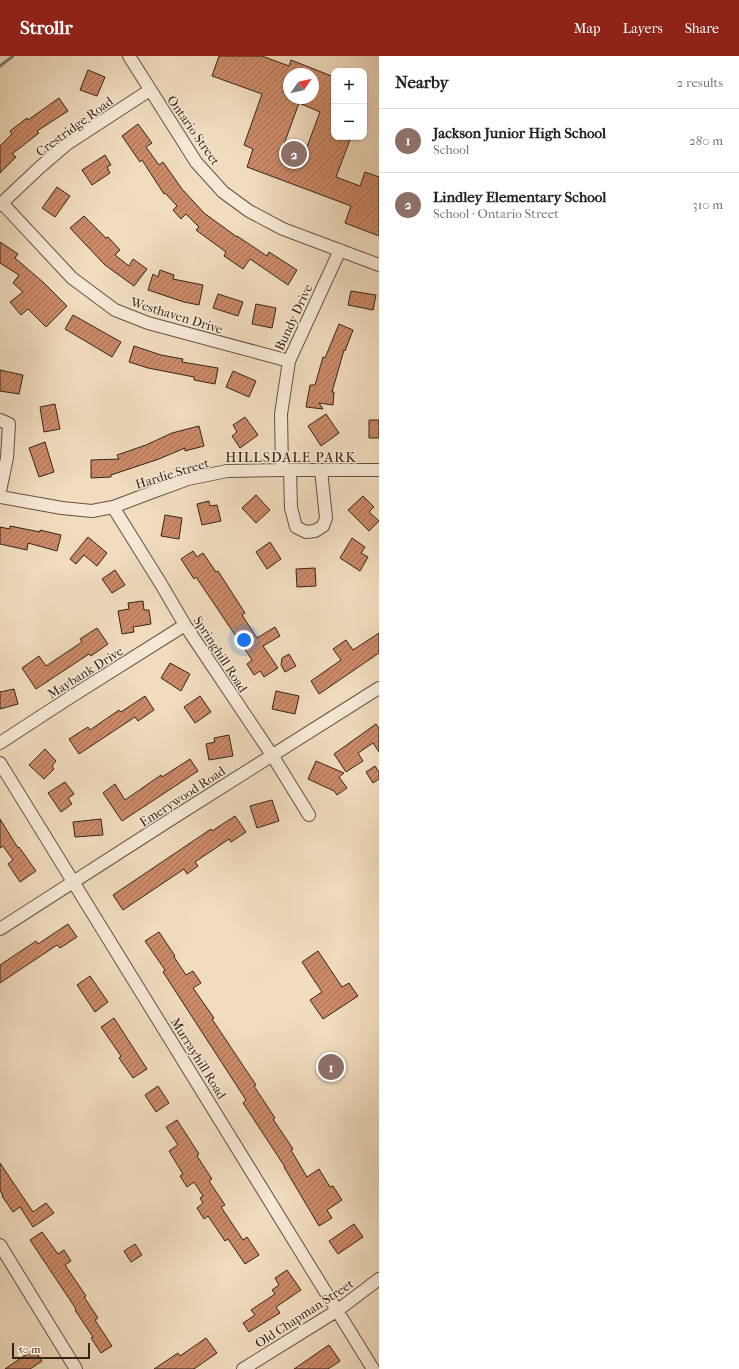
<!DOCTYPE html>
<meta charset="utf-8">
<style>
body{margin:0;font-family:"IM FELL French Canon",serif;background:#f2f2f2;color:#222}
.controls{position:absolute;right:12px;top:12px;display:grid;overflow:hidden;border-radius:8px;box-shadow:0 1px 3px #0004}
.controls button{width:36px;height:36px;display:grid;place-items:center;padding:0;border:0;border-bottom:1px solid #e0e0e0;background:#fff;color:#222;font:20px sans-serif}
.compass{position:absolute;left:283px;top:12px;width:36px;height:36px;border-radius:50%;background:#fff;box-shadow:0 1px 3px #0004;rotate:56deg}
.scale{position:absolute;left:12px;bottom:10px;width:78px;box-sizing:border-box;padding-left:4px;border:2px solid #352419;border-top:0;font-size:11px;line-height:14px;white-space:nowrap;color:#352419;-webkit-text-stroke:3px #f6e8d5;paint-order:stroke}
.you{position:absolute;left:244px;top:584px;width:14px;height:14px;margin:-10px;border:3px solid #fff;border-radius:50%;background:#1a73e8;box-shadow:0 0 0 6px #1a73e833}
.badge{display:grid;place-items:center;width:26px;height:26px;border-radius:50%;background:#8f2418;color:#fff;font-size:13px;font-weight:700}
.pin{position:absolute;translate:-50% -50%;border:2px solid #fff;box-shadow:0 1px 4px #0006}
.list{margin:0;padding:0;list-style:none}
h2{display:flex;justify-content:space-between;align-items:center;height:52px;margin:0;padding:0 16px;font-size:17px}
h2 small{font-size:13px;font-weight:400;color:#767676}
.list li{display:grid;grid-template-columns:26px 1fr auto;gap:12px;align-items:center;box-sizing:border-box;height:64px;padding:0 16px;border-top:1px solid #e0e0e0}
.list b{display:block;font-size:15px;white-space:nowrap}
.list p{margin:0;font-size:13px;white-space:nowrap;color:#767676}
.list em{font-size:13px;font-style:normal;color:#767676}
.map{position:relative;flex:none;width:379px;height:1313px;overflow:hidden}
header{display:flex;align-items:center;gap:24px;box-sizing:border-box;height:56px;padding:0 20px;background:#8f2418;color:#fff}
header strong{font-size:19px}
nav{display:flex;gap:22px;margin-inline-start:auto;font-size:14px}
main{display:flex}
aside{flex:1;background:#fff}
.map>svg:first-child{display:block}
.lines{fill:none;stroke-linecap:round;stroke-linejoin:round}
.stream{stroke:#727f74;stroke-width:3}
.building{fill:url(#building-hatch);stroke:#352419;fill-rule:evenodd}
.minor-casing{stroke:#645242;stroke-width:14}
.minor{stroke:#f6e8d5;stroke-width:12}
.labels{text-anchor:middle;stroke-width:3;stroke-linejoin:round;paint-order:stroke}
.street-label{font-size:13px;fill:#352419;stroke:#f6e8d5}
.neighbourhood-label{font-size:14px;letter-spacing:1px;fill:#352419;stroke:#f6e8d5}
</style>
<header>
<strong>Strollr</strong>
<nav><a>Map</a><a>Layers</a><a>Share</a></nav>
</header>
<main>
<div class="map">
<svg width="379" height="1313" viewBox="0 0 379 1313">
<defs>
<pattern id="building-hatch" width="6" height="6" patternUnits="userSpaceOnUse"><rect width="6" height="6" fill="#cc8a68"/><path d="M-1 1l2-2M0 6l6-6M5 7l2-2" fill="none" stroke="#a67155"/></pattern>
</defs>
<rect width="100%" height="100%" fill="#f1dcbe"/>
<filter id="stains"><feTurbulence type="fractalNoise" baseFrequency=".005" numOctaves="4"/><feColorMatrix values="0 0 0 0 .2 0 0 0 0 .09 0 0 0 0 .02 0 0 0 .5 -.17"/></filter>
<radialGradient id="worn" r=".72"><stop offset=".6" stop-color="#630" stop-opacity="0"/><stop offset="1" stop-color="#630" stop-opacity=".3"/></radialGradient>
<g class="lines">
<path class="stream" d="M0,10L13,0"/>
</g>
<path class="building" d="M219,0H262L289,10L291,4L334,21V81H351L336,121L360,130L365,116L379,121V180L345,167L351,150L247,111L253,93L244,89L262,38L212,20ZM289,18H313V42H289ZM299,47L320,56L301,107L280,99Z
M88,14L105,21L97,40L80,34Z
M59,42L68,55L37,75L39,77L12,98L16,101L0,117V90L12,78L10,75L27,62L28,64Z
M138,68L152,87L146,91L159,109L163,106L182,133L204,157L237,181V180L267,200L269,196L297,214L288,229L250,203L243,213L224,200L226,196L196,174L199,171L186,158L181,163L173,154L177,150L165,137L164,138L142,104L140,106L122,80Z
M105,99L111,109L107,111L110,117L92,129L82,114Z
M57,131L70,140L55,161L42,152Z
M84,160L106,182L108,181L120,194L115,199L129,210L133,203L147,213L134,230L105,209L70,172Z
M0,186L18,198L15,202L44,227L67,250L46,271L28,253L21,259L10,246L23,236L13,227L19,219L0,207Z
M160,214L174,219L173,223L203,229L199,249L184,246L148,234L153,218L158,221Z
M351,235L376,239L373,254L348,249Z
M218,238L243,246L238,260L213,252Z
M256,248L276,252L272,272L252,268Z
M73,259L121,286L112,301L65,273Z
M339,268L353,274L345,295L344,294L332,336H334L333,349L319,347L323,353L306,351L310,329H315L323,301L325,302Z
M134,290L161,299L183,303L182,306L218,312L215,328L194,324V321L148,312L129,306Z
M0,314L23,319L19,338L0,335Z
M233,315L256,325L249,341L226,331Z
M55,348L60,373L44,376L40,351Z
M326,358L339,377L321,390L308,370Z
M245,361L258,379L240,392L232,380L237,376L233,369Z
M369,364H379V382H369Z
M199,370L204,390L185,395V392L159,403L111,419V421L91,422V404L119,403L117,399L146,389L172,377Z
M45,386L54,416L39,421L29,392Z
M256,439L270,454L256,467L242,452Z
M363,440L374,451L369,456L379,465L369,475L348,454Z
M209,445L210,450L217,449L221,465L202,469L197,448Z
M165,459L182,462L179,483L161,480Z
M10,470L40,476V474L61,479L57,495L28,487L27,494L0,488V471L10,473Z
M88,481L107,497L97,510L84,499L76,508L70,503Z
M352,482L365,491L361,497L368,501L360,515L340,502Z
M270,486L281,503L267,513L256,496Z
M193,495L197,501L203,497L216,516L218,515L245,557L242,559L257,582L275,571L280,580L263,590L278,612L264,621L260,615L254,619L247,608L252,604L196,521L194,523L181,503Z
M315,512L316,530L297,531L296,513Z
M115,514L125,529L112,537L102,523Z
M143,545L144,554H149L151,568L133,571L134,576L122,578L118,555L129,553L128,547Z
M97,572L108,588L91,600L89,598L36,633L22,612L39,600L46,610L82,586L80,583Z
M379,577V597L319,638L311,625L341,604L333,593L346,584L353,594Z
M289,598L296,610L285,616L281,609L282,602Z
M170,607L190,618L181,635L161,622Z
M14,633L18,648L0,653V636Z
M276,635L299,640L295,658L272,653Z
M145,640L154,654L138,665L135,661L79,698L69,683L88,671L90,674L119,654L121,656Z
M200,640L211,656L195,667L184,651Z
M376,668L379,672V696L373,687L358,697L363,705L346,716L334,698Z
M229,679L233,700L209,704L206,688L215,686L214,682Z
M45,693L56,705L52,710L54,713L44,723L29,709Z
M190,703L198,715L122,765L103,737L115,728L125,744L161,719L162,721Z
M316,705L344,717L339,721L347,732L337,739L334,735L308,723Z
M375,710L379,716V723L373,727L366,716Z
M65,726L74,738L68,742L72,748L61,756L48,737Z
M272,744L279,765L257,772L250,750Z
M235,760L246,776L231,786L229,783L195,806L198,810L187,818L184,813L123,854L113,839L211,773L212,775Z
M0,763L18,792L19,791L36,815L20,826L8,808L13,804L3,790L0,792Z
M101,763L103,779L75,781L73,766Z
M68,868L77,881L60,892L57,889L0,927V909L36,885L38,888Z
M159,876L175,900L174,901L186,919L193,915L201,927L193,932L214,962L212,963L256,1029L254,1030L275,1062L273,1063L293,1093L291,1094L307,1121L319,1113L330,1131L333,1130L342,1144L327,1154L332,1162L319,1170L284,1111H285L243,1047L246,1044L163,916L165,914L145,885Z
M318,895L342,931L349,927L358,940L323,963L310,944L322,936L302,906Z
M90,920L108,946L95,956L77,929Z
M114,962L147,1013L133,1022L119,1002L121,1000L101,971Z
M158,1030L169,1047L156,1056L145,1039Z
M177,1064L199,1098L197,1100L212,1123L209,1125L225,1149L221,1151L243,1184L247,1181L259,1199L245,1208L228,1183L225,1185L208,1160L204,1163L197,1152L203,1147L200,1142L203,1140L194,1126L187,1131L180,1120L183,1118L169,1095L178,1089L166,1071Z
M0,1107L33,1156L46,1147L54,1157L33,1171L20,1151L13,1156L2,1140H3L0,1134Z
M354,1168L363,1181L338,1198L329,1185Z
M42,1176L58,1198L64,1194L71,1205L65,1209L86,1240L84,1241L98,1262L95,1264L112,1290L101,1297L91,1282L93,1281L75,1254L76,1253L30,1184Z
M135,1188L142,1199L131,1206L124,1195Z
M287,1214L301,1234L276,1251L280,1257L249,1276L243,1267L255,1259L251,1254L275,1238L272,1234L279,1229L275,1222Z
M206,1282L217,1297L194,1313H154L178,1297L180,1300Z
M329,1289L340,1305L328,1313H294Z
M34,1293L42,1305L30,1313H5Z"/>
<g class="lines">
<defs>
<path id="minor" d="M129,0L196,106L223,136L249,155L283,173L379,209
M2,147L72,222L115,254L148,267L289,305
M0,149L39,112L67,88L150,34
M0,364L9,368L7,402L0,435
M282,414L281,358L289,305L340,194
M290,414L291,452L296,471L306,476L315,475L323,470L326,462L321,414
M0,441L62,452L92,455L113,451L150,437L188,423L227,415L282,414H379
M113,451L161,528L185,569L272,699L309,759
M0,687L69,642L185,569
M0,707L373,1313
M0,873L176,760L379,632
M0,1189L76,1313
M243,1313L338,1254L379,1223"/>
</defs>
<use href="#minor" class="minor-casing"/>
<use href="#minor" class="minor"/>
</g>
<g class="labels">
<g class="street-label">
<text transform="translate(74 70) rotate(-36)" y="5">Crestridge Road</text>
<text transform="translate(194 74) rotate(55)" y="5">Ontario Street</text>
<text transform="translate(177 259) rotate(17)" y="5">Westhaven Drive</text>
<text transform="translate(293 261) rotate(-65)" y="5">Bundy Drive</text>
<text transform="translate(172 417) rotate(-17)" y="5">Hardie Street</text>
<text transform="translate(221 598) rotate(57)" y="5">Springhill Road</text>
<text transform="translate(85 616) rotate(-32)" y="5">Maybank Drive</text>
<text transform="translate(182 740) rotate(-33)" y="5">Emerywood Road</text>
<text transform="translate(199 1002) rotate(58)" y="5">Murrayhill Road</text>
<text transform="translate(304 1257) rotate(-33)" y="5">Old Chapman Street</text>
</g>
<g class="neighbourhood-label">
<text x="291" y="406">HILLSDALE PARK</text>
</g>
</g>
<rect width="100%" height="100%" filter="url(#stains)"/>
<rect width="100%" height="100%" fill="url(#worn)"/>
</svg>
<div class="controls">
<button>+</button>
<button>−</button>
</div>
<svg class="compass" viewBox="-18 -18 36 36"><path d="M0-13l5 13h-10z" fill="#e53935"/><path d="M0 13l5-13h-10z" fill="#767676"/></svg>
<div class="scale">50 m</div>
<div class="you"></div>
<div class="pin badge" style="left:331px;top:1011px;background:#8d6e63">1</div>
<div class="pin badge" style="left:294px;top:98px;background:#8d6e63">2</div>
</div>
<aside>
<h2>Nearby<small>2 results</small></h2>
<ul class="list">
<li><span class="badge" style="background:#8d6e63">1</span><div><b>Jackson Junior High School</b><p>School</p></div><em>280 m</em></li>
<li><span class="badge" style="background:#8d6e63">2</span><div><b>Lindley Elementary School</b><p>School · Ontario Street</p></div><em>310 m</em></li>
</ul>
</aside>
</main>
